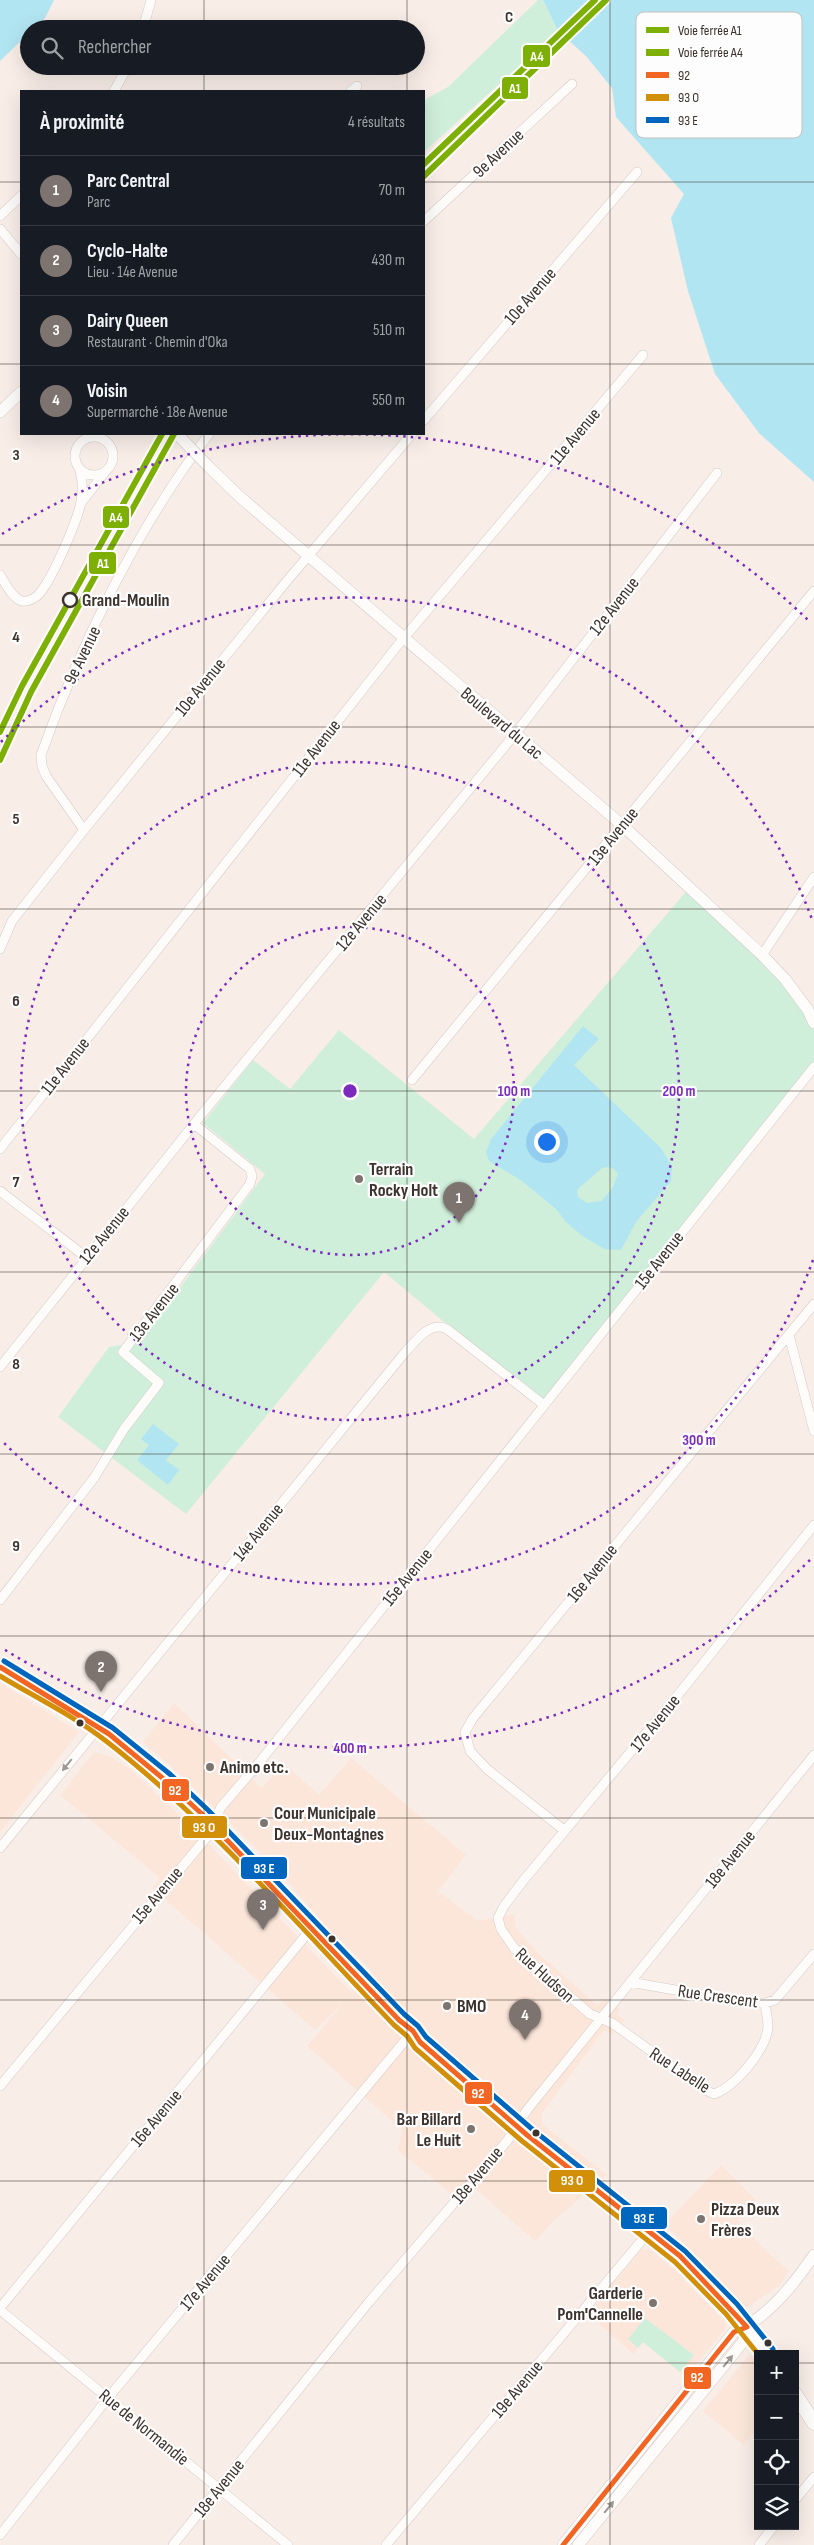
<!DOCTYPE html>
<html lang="fr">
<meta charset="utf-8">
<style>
body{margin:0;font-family:"Sofia Sans Condensed",sans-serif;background:#242831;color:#f1f3f6}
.controls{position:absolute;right:15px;bottom:15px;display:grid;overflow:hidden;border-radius:0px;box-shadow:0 5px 20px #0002}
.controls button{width:45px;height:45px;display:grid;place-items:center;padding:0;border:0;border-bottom:1px solid #363941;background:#171b24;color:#f1f3f6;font:25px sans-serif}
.you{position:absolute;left:546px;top:1141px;width:18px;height:18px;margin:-12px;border:4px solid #fff;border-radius:50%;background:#1a73e8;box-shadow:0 0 0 8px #1a73e833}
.badge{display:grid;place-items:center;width:32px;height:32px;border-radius:50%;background:#7e746f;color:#fff;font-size:16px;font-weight:700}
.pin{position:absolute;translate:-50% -41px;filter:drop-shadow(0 1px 2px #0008)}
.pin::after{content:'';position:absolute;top:26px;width:18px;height:15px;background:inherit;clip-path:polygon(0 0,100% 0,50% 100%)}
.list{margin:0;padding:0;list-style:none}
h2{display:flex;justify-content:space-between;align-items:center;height:65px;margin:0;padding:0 20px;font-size:21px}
h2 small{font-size:16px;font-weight:400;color:#9ea1a6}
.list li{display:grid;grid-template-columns:32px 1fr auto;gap:15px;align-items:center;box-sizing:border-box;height:70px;padding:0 20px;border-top:1px solid #363941}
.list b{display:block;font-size:19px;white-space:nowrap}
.list p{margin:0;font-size:16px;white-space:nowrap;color:#9ea1a6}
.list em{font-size:16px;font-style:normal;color:#9ea1a6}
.icon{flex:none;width:28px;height:28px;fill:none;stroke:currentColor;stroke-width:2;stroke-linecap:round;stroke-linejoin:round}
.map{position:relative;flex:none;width:814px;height:2545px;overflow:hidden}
.search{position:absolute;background:#171b24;box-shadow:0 5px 20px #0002;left:20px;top:20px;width:405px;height:55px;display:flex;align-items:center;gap:12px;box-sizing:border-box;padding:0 18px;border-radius:28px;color:#9ea1a6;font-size:19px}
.panel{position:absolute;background:#171b24;box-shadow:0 5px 20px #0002;left:20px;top:90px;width:405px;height:345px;border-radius:0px}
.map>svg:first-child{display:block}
.built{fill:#fce6da}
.green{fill:#d0efda}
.water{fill:#b2e5f2;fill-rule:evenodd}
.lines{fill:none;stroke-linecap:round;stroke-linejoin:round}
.minor-casing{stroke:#d3cac4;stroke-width:10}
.tertiary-casing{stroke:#d3cac4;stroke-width:12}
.secondary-casing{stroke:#d3cac4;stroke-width:15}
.minor{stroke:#fefcfb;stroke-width:9}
.tertiary{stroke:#fefcfb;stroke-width:11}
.secondary{stroke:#fefcfb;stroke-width:14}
.tertiary-bridge-casing{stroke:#d3cac4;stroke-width:12;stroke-linecap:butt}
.tertiary-bridge{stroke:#fefcfb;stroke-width:11}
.bus-1-casing{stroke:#fdfdfd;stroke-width:9}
.bus-2-casing{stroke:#fdfdfd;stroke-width:9}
.bus-3-casing{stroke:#fdfdfd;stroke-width:9}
.bus-1{stroke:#f26522;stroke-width:5}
.bus-2{stroke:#d28f09;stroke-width:5}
.bus-3{stroke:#0065bd;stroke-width:5}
.rail-1-casing{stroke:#fdfdfd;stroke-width:10}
.rail-2-casing{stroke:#fdfdfd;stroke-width:10}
.rail-1{stroke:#7daf05;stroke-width:6}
.rail-2{stroke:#7daf05;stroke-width:6}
.oneway{fill:#9d9894}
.grid{fill:none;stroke:#3c332e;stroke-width:1;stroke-opacity:0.55}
.ring{fill:none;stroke:#7b2cbf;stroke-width:2.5;stroke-dasharray:2.5 5}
.stop-dot{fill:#fdfdfd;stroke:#3c332e;stroke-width:2.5}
.poi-dot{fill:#7e746f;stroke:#fdfdfd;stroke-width:2}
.bus-dot{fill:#3c332e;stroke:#fdfdfd;stroke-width:2}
.labels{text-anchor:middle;stroke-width:4.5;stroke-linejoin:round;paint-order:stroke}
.street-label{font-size:18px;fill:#3c332e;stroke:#fdfdfd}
.stop-label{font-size:18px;font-weight:bold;fill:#3c332e;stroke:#fdfdfd;text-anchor:start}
.poi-label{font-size:18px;font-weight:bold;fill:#3c332e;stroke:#fdfdfd;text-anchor:start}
.key{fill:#fdfdfd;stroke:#c3c0bf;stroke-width:1}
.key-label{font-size:14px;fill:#3c332e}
.grid-label{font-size:16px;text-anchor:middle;font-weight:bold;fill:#3c332e;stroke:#fdfdfd;stroke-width:4.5;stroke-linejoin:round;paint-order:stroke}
.centre{fill:#7b2cbf;stroke:#fdfdfd;stroke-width:2.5}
.ring-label{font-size:15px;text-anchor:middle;font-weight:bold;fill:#7b2cbf;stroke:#fdfdfd;stroke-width:4.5;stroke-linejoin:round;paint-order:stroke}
.line-badge{stroke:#fdfdfd;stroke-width:2}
.badge-label{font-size:14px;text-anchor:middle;font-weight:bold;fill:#fff}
</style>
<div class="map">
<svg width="814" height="2545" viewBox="0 0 814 2545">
<rect width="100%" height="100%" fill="#f8ede7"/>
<path class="built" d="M0,1683L79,1732L0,1832Z
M174,1703L262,1788L284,1763L319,1795L351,1758L466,1855L438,1891L478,1921L514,1914L516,1928L538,1953L597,2005L606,1999L620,2010L616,2015L625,2020L613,2034L604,2030L542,2113V2124L607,2175L551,2223L535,2241L475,2188L462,2203L398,2150L402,2130L307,2046L346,2000L315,2030L152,1888L160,1878L60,1795L94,1752L112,1757L132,1771L192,1827L352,1993L372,1971L328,1928L273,1865L182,1776L143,1742Z
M721,2165L756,2200L738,2220L763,2248L789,2271L780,2285L746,2308L665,2224Z
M649,2249L675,2270L726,2323L725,2329L686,2377L643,2342L633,2354L588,2314L641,2250Z
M750,2354L758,2365V2427L744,2445L703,2411Z"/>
<path class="green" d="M538,0H543L558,31L424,152V100L448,87Z
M690,887L785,979L814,1021V1065L544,1405L384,1272L186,1514L58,1417L109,1347L139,1342L265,1174L203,1123L253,1060L290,1089L339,1030L474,1139Z
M645,2318L694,2355L680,2372L643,2342L638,2348L628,2339Z"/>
<path class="water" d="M0,0H54L45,18L33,29H29V33L0,61Z
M543,0H814V482L759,433L715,374L688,291L671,218L684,194L616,117L612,88L586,56L558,31Z
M583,1026L599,1039L574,1065L661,1148L672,1167L671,1181L636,1222L621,1250L604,1249L581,1235L566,1222L556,1209L522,1181L489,1161L486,1152L491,1139ZM608,1167L614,1169L618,1174L612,1189L601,1201L587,1203L578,1197L577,1190L602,1168Z
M153,1424L179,1444L166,1460L179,1470L168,1485L137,1460L149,1445L141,1439Z"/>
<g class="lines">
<defs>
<path id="minor" d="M143,29L151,0
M114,91L128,66
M351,91L357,86
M0,216L21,196
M424,221L572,84
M0,229L21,254
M424,420L637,172
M75 456a19 19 0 1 1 38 0a19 19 0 1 1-38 0Z
M81,503L105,472
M0,575C5,583 13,599 22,601C27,602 33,599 37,596C51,583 77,522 81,502C83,490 83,479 79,468
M84,830L46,776L42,766L41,755C80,645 138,526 209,434
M0,949L12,921L84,830L286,582L412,434
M762,955L814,877
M412,1080L814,591
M0,1149L398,645L643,355
M0,1191L86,1257
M789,1335L814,1431
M0,1367L202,1114L515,734L717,473
M0,1600L94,1478L124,1429L159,1383L123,1352L250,1184L252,1176L250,1169L194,1124
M565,1831L487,1769L470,1751L465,1732L473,1718L814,1304
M0,1848L402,1356C413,1344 429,1320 447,1329L544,1405
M630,1982L748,2003H765L775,2000L814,1954
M765,2003C766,2011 768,2019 768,2027C766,2050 736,2086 714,2094L705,2090L612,2023L590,2014L514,1948L501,1929L498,1918L504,1906L523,1881L682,1690L814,1525
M0,2086L206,1838L221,1807L258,1764L814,1067
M0,2308L311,1929
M0,2310L288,2545
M795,2500L814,2477
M0,2535L108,2398L413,2031
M173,2545L369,2302L507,2141L527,2110L814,1755
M386,2545L648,2233
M759,2545L774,2526"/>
<path id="tertiary" d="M0,412L21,392
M209,467L240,497L622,825L762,955L785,979L808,1010L814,1023
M563,2545L734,2332C767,2319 794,2284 814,2255
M578,2545L743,2342L747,2327"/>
<path id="secondary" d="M0,1667L109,1734L166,1781L203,1815L399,2020L413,2031L420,2042L527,2135L680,2256L732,2309L767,2354
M795,2394L814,2423"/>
</defs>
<use href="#minor" class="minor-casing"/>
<use href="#tertiary" class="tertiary-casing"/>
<use href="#secondary" class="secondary-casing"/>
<use href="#minor" class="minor"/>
<use href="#tertiary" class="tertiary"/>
<use href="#secondary" class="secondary"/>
<defs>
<path id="tertiary-bridge" d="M177,434L209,467"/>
</defs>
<use href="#tertiary-bridge" class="tertiary-bridge-casing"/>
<use href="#tertiary-bridge" class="tertiary-bridge"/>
<defs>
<path id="bus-1" d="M0,1667L109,1734L166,1781L203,1815L399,2020L413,2031L420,2042L527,2135L680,2256L747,2327L734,2332L563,2545"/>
<path id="bus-2" d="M0,1676C35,1697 74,1716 106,1741C211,1822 302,1930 394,2025L407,2036L415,2048L522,2141L675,2262L726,2314L758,2354"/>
<path id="bus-3" d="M4,1661L113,1728L171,1775L208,1810L404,2014L418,2026L426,2037L532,2129L685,2251L737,2304L773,2349"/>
</defs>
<use href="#bus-1" class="bus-1-casing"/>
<use href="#bus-2" class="bus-2-casing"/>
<use href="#bus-3" class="bus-3-casing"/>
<use href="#bus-1" class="bus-1"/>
<use href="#bus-2" class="bus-2"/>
<use href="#bus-3" class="bus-3"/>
<defs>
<path id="rail-1" d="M424,176L606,0
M0,760L31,692L174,434"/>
<path id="rail-2" d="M424,164L595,0
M0,732L22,686L162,434"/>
</defs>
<use href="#rail-1" class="rail-1-casing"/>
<use href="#rail-2" class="rail-2-casing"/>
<use href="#rail-1" class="rail-1"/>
<use href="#rail-2" class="rail-2"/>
</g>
<defs><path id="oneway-solid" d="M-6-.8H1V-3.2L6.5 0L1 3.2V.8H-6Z" transform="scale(1.25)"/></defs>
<g class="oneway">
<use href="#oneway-solid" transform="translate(67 1765) rotate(129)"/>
<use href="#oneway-solid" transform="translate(728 2361) rotate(-51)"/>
<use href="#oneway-solid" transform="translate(609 2507) rotate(-51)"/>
</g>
<path class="grid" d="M204,0V29M407,0V29M610,0V2545M204,66V91M407,66V91M0,182H21M424,182H814M0,364H21M424,364H814M204,434V2545M407,434V2545M0,545H814M0,727H814M0,909H814M0,1091H814M0,1272H814M0,1454H814M0,1636H814M0,1818H814M0,2000H814M0,2181H814M0,2363H758M795,2363H814"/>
<g class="ring">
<circle cx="350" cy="1091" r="164"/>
<circle cx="350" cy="1091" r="329"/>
<path d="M813 1260A493 493 0 0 1 1 1440M1 742A493 493 0 0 1 813 922"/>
<path d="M810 1560A657 657 0 0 1 2 1648M2 534A657 657 0 0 1 810 622"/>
</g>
<circle class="stop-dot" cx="70" cy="600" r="7"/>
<g class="poi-dot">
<circle cx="359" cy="1179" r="5"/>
<circle cx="210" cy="1767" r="5"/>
<circle cx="264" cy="1823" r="5"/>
<circle cx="447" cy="2006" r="5"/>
<circle cx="471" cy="2129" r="5"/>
<circle cx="701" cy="2219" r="5"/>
<circle cx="653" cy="2303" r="5"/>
</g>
<g class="bus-dot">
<circle cx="80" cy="1723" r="4.5"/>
<circle cx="332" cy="1939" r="4.5"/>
<circle cx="536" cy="2133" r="4.5"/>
<circle cx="768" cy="2343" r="4.5"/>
</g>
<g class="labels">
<g class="street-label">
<text transform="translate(498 153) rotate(-43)" y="6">9e Avenue</text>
<text transform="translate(530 296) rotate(-49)" y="6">10e Avenue</text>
<text transform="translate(575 436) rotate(-50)" y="6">11e Avenue</text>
<text transform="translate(614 606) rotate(-52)" y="6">12e Avenue</text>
<text transform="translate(82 655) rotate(-64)" y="6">9e Avenue</text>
<text transform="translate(200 687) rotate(-51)" y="6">10e Avenue</text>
<text transform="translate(502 723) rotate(40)" y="6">Boulevard du Lac</text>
<text transform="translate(316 748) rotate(-52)" y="6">11e Avenue</text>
<text transform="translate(613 836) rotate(-51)" y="6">13e Avenue</text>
<text transform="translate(361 922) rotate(-50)" y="6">12e Avenue</text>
<text transform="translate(65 1066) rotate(-52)" y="6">11e Avenue</text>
<text transform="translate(104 1235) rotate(-51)" y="6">12e Avenue</text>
<text transform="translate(659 1260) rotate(-52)" y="6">15e Avenue</text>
<text transform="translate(154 1312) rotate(-52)" y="6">13e Avenue</text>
<text transform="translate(258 1532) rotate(-51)" y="6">14e Avenue</text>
<text transform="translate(592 1573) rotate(-51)" y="6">16e Avenue</text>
<text transform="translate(407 1577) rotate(-51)" y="6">15e Avenue</text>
<text transform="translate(655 1723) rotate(-51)" y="6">17e Avenue</text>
<text transform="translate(730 1859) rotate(-51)" y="6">18e Avenue</text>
<text transform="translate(157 1895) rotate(-50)" y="6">15e Avenue</text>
<text transform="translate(545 1975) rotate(42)" y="6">Rue Hudson</text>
<text transform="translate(718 1996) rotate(8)" y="6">Rue Crescent</text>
<text transform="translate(680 2070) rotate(33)" y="6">Rue Labelle</text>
<text transform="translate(156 2118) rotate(-50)" y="6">16e Avenue</text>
<text transform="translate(477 2175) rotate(-50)" y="6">18e Avenue</text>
<text transform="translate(205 2282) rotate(-50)" y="6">17e Avenue</text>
<text transform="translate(517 2389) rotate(-50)" y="6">19e Avenue</text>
<text transform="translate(144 2427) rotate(39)" y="6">Rue de Normandie</text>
<text transform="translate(219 2488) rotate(-51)" y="6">18e Avenue</text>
</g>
<g class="stop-label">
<text x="82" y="606">Grand-Moulin</text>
</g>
<g class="poi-label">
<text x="369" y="1175">Terrain<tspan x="369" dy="21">Rocky Holt</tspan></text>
<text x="220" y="1773">Animo etc.</text>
<text x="274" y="1819">Cour Municipale<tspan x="274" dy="21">Deux-Montagnes</tspan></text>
<text x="457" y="2012">BMO</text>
<text x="461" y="2125" text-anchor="end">Bar Billard<tspan x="461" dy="21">Le Huit</tspan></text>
<text x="711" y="2215">Pizza Deux<tspan x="711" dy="21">Frères</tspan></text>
<text x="643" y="2299" text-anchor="end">Garderie<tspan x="643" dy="21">Pom'Cannelle</tspan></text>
</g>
</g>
<rect x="636" y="12" width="166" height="126" rx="8" class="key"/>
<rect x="646" y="27" width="23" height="6" fill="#7daf05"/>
<rect x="646" y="49" width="23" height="7" fill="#7daf05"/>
<rect x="646" y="72" width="23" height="6" fill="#f26522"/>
<rect x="646" y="94" width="23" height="7" fill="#d28f09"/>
<rect x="646" y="117" width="23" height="6" fill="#0065bd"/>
<g class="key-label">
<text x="678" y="35">Voie ferrée A1</text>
<text x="678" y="57">Voie ferrée A4</text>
<text x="678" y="80">92</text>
<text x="678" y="102">93 O</text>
<text x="678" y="125">93 E</text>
</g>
<g class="grid-label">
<text x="509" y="22">C</text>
<text x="16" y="460">3</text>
<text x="16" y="642">4</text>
<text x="16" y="824">5</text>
<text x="16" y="1006">6</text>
<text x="16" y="1187">7</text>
<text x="16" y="1369">8</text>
<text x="16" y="1551">9</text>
</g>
<circle cx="350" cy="1091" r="8" class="centre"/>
<g class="ring-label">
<text x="514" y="1096">100 m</text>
<text x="679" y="1096">200 m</text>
<text x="699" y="1445">300 m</text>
<text x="350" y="1753">400 m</text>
</g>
<g class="line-badge">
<rect x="522" y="44" width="29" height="24" rx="5" fill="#7daf05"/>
<rect x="501" y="76" width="28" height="24" rx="5" fill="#7daf05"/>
<rect x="102" y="505" width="28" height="24" rx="5" fill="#7daf05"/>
<rect x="88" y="551" width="29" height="24" rx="5" fill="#7daf05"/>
<rect x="161" y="1778" width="29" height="24" rx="5" fill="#f26522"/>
<rect x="181" y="1815" width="47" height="24" rx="5" fill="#d28f09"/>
<rect x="240" y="1856" width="48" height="24" rx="5" fill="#0065bd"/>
<rect x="464" y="2081" width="29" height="24" rx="5" fill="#f26522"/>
<rect x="548" y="2169" width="48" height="24" rx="5" fill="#d28f09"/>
<rect x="620" y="2206" width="48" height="24" rx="5" fill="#0065bd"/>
<rect x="683" y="2366" width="29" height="24" rx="5" fill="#f26522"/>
</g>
<g class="badge-label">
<text x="537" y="61">A4</text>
<text x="515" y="93">A1</text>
<text x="116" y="522">A4</text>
<text x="103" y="568">A1</text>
<text x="175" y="1795">92</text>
<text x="204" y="1832">93 O</text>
<text x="264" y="1873">93 E</text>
<text x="478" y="2098">92</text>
<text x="572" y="2185">93 O</text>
<text x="644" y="2223">93 E</text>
<text x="697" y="2382">92</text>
</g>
</svg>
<div class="controls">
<button>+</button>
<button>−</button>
<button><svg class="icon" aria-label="locate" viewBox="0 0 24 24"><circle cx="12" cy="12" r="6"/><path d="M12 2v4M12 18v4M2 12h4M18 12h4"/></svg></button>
<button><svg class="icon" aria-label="layers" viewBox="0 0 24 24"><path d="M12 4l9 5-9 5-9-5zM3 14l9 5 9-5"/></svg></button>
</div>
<div class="you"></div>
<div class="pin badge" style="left:459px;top:1223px">1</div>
<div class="pin badge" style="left:101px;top:1692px">2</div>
<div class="pin badge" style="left:263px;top:1930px">3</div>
<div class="pin badge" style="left:525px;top:2040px">4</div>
<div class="search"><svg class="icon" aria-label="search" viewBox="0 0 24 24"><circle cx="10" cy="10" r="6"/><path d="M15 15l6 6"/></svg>Rechercher</div>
<section class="panel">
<h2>À proximité<small>4 résultats</small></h2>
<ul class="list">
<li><span class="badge">1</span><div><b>Parc Central</b><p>Parc</p></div><em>70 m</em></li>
<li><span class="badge">2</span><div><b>Cyclo-Halte</b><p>Lieu · 14e Avenue</p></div><em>430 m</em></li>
<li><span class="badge">3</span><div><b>Dairy Queen</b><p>Restaurant · Chemin d'Oka</p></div><em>510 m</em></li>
<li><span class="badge">4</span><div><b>Voisin</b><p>Supermarché · 18e Avenue</p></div><em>550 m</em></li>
</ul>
</section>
</div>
